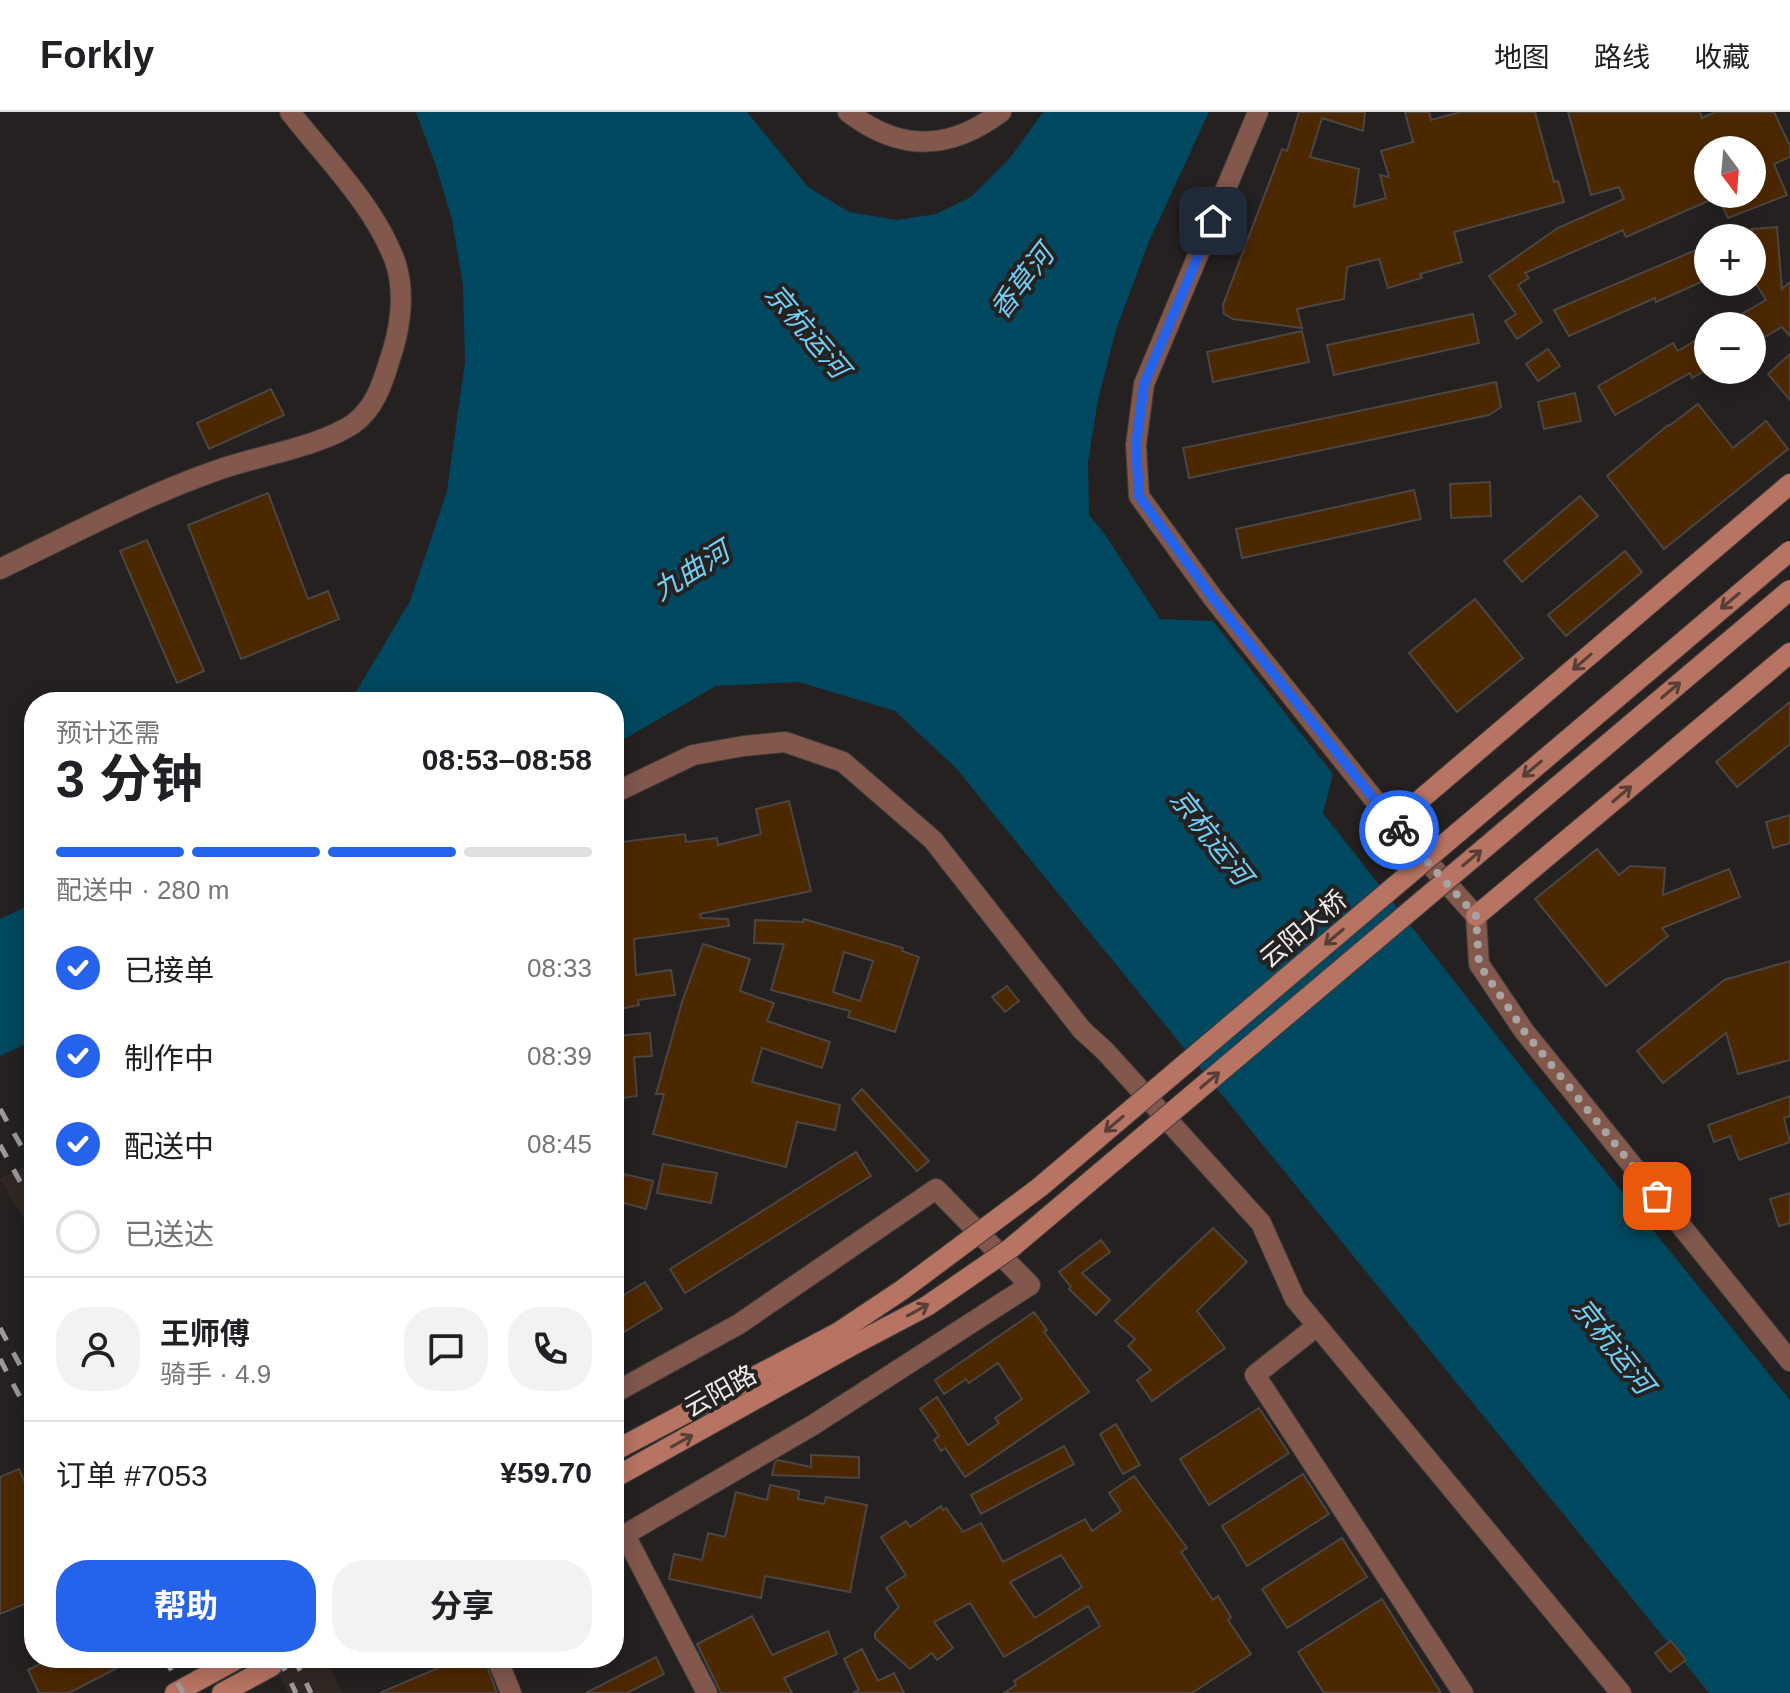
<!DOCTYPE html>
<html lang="zh">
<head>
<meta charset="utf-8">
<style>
  body { margin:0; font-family:Arial,"Noto Sans SC",sans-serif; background:#f2f2f2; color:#202124; height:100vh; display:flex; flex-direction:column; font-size:30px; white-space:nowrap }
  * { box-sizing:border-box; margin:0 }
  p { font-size:26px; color:#757577 }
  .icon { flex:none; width:44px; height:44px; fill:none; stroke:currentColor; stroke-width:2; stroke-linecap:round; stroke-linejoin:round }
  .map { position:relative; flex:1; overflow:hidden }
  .drawer { position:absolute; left:24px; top:580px; width:600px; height:976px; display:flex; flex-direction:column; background:#fff; border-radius:32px; box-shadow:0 4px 20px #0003 }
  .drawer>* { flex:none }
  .needle { width:52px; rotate:164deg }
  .tools { position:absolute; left:1694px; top:24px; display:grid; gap:16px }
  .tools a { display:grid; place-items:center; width:72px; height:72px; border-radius:50%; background:#fff; box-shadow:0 4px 20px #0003; font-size:40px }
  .pin { position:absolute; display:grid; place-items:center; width:68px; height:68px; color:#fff; margin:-34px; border-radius:16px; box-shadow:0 4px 12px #0006 }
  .courier { position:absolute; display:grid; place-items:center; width:80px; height:80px; margin:-40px; border:6px solid #2563eb; border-radius:50%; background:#fff; color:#222; box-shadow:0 2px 10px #0007 }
  .head em { font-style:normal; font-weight:700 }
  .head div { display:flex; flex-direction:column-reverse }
  .head { display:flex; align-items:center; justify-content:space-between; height:136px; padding:0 32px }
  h1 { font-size:52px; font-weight:700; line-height:60px }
  .bar { display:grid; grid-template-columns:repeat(4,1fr); gap:12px 8px; align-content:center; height:96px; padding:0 32px }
  .bar i { height:10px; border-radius:6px; background:#e0e0e0 }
  .bar .active { background:#2563eb }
  .bar p { grid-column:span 4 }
  .line { display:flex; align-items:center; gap:20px; padding:0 32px; border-top:2px solid #e0e0e0 }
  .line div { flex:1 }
  .round { display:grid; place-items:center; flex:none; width:84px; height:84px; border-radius:32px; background:#f2f2f2 }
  ol { padding:0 32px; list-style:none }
  li { display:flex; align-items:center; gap:24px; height:88px }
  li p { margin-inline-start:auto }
  li .icon { padding:8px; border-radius:50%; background:#2563eb; color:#fff; stroke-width:4 }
  li:last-child { color:#757577 }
  li i { width:44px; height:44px; border:4px solid #e0e0e0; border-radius:50% }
  .button { display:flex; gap:16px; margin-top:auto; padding:16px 32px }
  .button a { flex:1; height:92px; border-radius:32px; background:#2563eb; color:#fff; font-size:32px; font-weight:700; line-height:92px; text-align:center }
  .button a+a { background:#f2f2f2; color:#202124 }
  header { display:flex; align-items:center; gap:48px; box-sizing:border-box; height:112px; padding:0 40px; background:#fff; border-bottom:2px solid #e0e0e0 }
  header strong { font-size:38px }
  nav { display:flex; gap:44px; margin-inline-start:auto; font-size:28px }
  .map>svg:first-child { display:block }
</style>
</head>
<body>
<header>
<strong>Forkly</strong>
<nav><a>地图</a><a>路线</a><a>收藏</a></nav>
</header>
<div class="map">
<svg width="1790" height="1581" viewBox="0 0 1790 1581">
  <rect width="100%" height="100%" fill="#242120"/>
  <!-- built -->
  <g fill="#312824">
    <polygon points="34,1050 34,1123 0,1067"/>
    <polygon points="272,1546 326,1546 342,1581 288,1581"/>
  </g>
  <!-- water -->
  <g fill="#00485f">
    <polygon points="416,0 747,0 808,75 849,100 897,108 936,102 971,85 1010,46 1043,0 1209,0 1148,132 1116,218 1098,288 1088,350 1089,403 1104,421 1160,507 1213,509 1333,662 1323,701 1515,947 1790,1288 1790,1581 1709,1581 956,656 895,599 799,570 716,574 614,633 614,590 350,590 410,489 447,379 465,250 463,173 452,108 436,54"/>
    <polygon points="34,791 34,928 0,944 0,807"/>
  </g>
  <!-- building -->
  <g fill="#4c2800" stroke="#494644" stroke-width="2" fill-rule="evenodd">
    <polygon points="1299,0 1365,0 1363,19 1322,6 1310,45 1359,57 1354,95 1386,86 1380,63 1389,65 1381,39 1413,30 1405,0 1429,0 1431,8 1460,0 1535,0 1554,70 1558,69 1564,90 1454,120 1462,150 1420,162 1422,166 1388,176 1379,147 1347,155 1344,187 1297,197 1302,216 1233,207 1224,202 1223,193 1282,37 1287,39"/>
    <polygon points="1568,0 1700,0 1702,6 1715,0 1774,0 1790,34 1790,45 1774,52 1787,83 1728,106 1719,87 1731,82 1752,82 1752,38 1708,38 1708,89 1626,125 1623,118 1525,161 1529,166 1518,173 1542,210 1517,227 1505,209 1516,202 1489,164 1558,116 1624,87 1619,75 1591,83"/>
    <polygon points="1777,115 1782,177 1790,170 1790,224 1782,215 1752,232 1752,214 1721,214 1766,188 1752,165 1752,117"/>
    <polygon points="1708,133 1708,167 1656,190 1655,186 1569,224 1554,198"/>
    <polygon points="1473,202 1479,231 1334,263 1327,233"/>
    <polygon points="1302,219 1309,250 1213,270 1207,240"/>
    <polygon points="1708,221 1708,257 1692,266 1690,261 1615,303 1598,274 1673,231 1678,239"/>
    <polygon points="1548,237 1560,254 1538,269 1526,252"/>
    <polygon points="1790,242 1790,288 1768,262"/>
    <polygon points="1496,270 1501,295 1489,303 1189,366 1183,336"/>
    <polygon points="271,277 284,303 209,337 197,311"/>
    <polygon points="1575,281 1581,309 1544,317 1538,290"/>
    <polygon points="1698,292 1733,336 1766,309 1788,337 1664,437 1607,364 1668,313 1669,314"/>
    <polygon points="1490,370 1491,404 1451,406 1450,372"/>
    <polygon points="1414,378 1421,407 1242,446 1236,417"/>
    <polygon points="268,381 308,487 328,479 339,507 241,547 188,413"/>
    <polygon points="1580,384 1598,404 1522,470 1504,449"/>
    <polygon points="147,428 204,559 177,571 120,439"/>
    <polygon points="1625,439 1642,460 1566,524 1548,503"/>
    <polygon points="1475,487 1523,546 1457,600 1409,541"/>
    <polygon points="1790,590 1790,632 1737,675 1716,650"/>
    <polygon points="789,689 811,779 700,802 701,806 728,807 729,814 634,827 636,863 671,858 675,883 638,888 639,893 616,898 614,731 685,722 686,730 717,726 718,733 761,722 756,697"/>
    <polygon points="1790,703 1790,731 1773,736 1766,710"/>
    <polygon points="1597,737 1619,763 1630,754 1665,756 1663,783 1729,757 1740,785 1662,816 1668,824 1606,874 1535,787"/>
    <path d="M804,807l99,29 -1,3 17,6 -24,75 -47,-15 2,-6 -79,-21 13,-46 -30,-1 1,-23 48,2zM844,840l29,9 -13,40 -27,-9z"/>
    <polygon points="703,832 750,847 740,879 774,891 767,909 830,930 822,956 762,936 752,970 840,993 835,1018 797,1010 786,1055 653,1022 664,982 656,982 682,890"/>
    <polygon points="1790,849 1790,948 1738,962 1726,921 1663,971 1637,939 1724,868"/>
    <polygon points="1007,874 1019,889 1005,900 992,885"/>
    <polygon points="650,921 652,944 634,945 637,984 614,987 614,924"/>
    <polygon points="862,977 929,1049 917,1059 852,987"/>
    <polygon points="1790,984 1790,1004 1784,1006 1790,1030 1739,1048 1730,1024 1714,1030 1708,1013"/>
    <polygon points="856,1040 871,1064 685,1181 670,1157"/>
    <polygon points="663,1052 717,1061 711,1091 657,1081"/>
    <polygon points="624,1062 653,1069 646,1097 617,1089"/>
    <polygon points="1790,1081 1790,1111 1779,1114 1770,1087"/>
    <polygon points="1213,1116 1247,1150 1197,1199 1225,1236 1152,1289 1137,1268 1151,1258 1128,1234 1135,1227 1115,1209"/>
    <polygon points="1101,1128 1110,1140 1082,1161 1110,1188 1096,1203 1069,1177 1071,1175 1059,1160"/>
    <polygon points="645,1170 662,1197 614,1226 614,1189"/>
    <polygon points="1034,1200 1047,1218 1044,1220 1089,1280 965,1365 945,1336 941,1339 934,1328 939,1324 920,1297 937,1285 968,1333 999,1311 995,1306 1022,1287 998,1251 969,1271 966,1267 944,1282 935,1268"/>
    <polygon points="1259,1296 1289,1341 1209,1393 1180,1347"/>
    <polygon points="1116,1312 1140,1353 1123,1362 1100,1322"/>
    <polygon points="1064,1334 1074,1352 981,1402 971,1383"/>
    <polygon points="811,1343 859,1345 859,1366 772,1363 775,1350 778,1348 811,1355"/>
    <polygon points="19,1357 34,1392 34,1488 0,1502 0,1365"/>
    <polygon points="1303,1362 1329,1402 1247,1454 1222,1414"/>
    <path d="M1134,1364l53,72 -6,4 32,48 5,-4 13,21 -3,3 23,34 -59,39h-188l12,-8 -2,-4 86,-55 -12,-20 -84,51 -34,-54 -36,19 19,26 -16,12 -5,-7 -22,16 -35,-31v-5l24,-26 -13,-19 20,-13 -25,-38 25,-16 4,6 31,-21 2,4 3,-2 17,24 18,-9 22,39 82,-43 7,12 29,-20 -12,-18zM1061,1443l21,32 -47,31 -25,-36z"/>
    <polygon points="770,1373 799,1379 798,1387 824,1392 826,1385 867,1393 850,1480 765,1464 761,1486 669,1467 674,1442 702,1448 708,1421 725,1425 736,1380 767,1388"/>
    <polygon points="1342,1426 1367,1465 1287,1516 1262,1477"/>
    <polygon points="1382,1487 1407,1527 1441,1581 1324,1581 1298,1540"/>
    <polygon points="752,1504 772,1543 828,1519 837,1542 784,1566 792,1581 721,1581 697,1532"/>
    <polygon points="1671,1529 1686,1548 1670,1560 1655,1541"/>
    <polygon points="862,1537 878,1569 894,1561 904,1581 853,1581 859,1578 844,1547"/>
    <polygon points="656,1545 664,1562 627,1581 586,1581"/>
    <polygon points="52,1546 115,1546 119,1555 69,1581 39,1581 28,1558"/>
    <polygon points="461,1546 484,1546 497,1581 380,1581"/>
  </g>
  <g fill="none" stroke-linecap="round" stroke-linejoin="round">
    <!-- secondary-tunnel -->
    <polyline stroke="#423f3e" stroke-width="20" stroke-dasharray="20 10" stroke-linecap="butt" points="272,1554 287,1546"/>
    <defs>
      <g id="street">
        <path d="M848,0c52,40 101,39 153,0"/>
        <polyline points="1258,0 1144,272 1136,333 1139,384 1213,486 1393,711 1476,804 1479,852 1524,919 1790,1249"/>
        <path d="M0,457c71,-34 141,-72 215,-98 41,-15 104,-24 138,-47 21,-15 29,-39 36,-62 11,-31 17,-69 6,-101 -21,-56 -69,-103 -105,-149"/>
        <polyline points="614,681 693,643 744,634 785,630 843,650 933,728 1082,918 1105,939 1261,1111 1295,1187 1621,1581"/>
        <polyline points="1317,1214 1255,1263 1463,1581"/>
        <polyline points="614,1281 739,1212 936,1077 1030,1173 813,1313 614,1429"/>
        <polyline points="625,1423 707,1581"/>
        <polyline points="497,1546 511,1581"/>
      </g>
      <g id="secondary">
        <polyline points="1393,711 1790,372"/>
        <polyline points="1476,804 1790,541"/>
        <polyline points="614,1339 839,1220"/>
        <polyline points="614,1366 849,1235"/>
        <polyline points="175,1581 239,1546"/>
        <polyline points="222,1581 272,1554"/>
      </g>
    </defs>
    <!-- street casing -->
    <use href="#street" stroke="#403d3c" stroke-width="22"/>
    <!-- secondary casing -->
    <use href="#secondary" stroke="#403d3c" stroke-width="22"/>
    <!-- street -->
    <use href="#street" stroke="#82574c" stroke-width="20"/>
    <!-- secondary -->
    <use href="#secondary" stroke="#b87462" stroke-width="20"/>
    <!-- rail -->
    <g stroke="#9d9b9a" stroke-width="5" stroke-dasharray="14 14" stroke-linecap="butt">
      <polyline points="0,997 34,1056"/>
      <polyline points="0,1033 34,1095"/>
      <polyline points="0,1216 34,1279"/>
      <polyline points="0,1247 34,1312"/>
      <polyline points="165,1546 183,1581"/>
      <polyline points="279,1546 296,1581"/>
      <polyline points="294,1546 311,1581"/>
    </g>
    <defs>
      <g id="secondary-bridge">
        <polyline points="839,1220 902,1178 1040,1075 1790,439"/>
        <polyline points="849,1235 927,1194 1011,1136 1790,478"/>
      </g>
    </defs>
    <!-- secondary-bridge casing -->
    <use href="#secondary-bridge" stroke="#403d3c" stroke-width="22" stroke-linecap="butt"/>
    <!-- secondary-bridge -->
    <use href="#secondary-bridge" stroke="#b87462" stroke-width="20"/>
  </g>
  <!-- one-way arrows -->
  <defs><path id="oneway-shaft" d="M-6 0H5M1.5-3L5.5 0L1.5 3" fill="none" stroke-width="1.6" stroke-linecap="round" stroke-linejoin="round" transform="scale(2)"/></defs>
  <g stroke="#583e37">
    <use href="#oneway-shaft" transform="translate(1730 489) rotate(140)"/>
    <use href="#oneway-shaft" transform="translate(1582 550) rotate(139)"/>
    <use href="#oneway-shaft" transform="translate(1671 578) rotate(-40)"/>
    <use href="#oneway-shaft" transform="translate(1532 657) rotate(140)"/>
    <use href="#oneway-shaft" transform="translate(1622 682) rotate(-40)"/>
    <use href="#oneway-shaft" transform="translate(1472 746) rotate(-40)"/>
    <use href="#oneway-shaft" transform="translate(1334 825) rotate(140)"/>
    <use href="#oneway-shaft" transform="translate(1210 968) rotate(-40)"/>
    <use href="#oneway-shaft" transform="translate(1114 1012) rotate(140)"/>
    <use href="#oneway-shaft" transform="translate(918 1198) rotate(-29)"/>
    <use href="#oneway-shaft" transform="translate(682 1329) rotate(-29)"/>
  </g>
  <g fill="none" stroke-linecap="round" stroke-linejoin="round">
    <!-- done -->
    <polyline stroke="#a7a4a3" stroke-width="8" stroke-dasharray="0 14.4" points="1399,718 1476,804 1479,852 1524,919 1657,1084"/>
    <!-- route -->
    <polyline stroke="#2563eb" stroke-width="10" points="1213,109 1144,272 1136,333 1139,384 1213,486 1399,718"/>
  </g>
  <g text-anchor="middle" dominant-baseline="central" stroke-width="8" stroke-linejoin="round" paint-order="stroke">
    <!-- street labels -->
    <g font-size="26" fill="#edebea" stroke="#242120">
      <text transform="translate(1303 817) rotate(-40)">云阳大桥</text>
      <text transform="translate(720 1279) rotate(-29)">云阳路</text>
    </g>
    <!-- water labels -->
    <g font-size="28" font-style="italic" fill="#72cef4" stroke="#242120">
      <text transform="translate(1022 170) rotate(-52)">香草河</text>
      <text transform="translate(807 219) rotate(50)">京杭运河</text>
      <text transform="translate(691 459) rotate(-32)">九曲河</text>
      <text transform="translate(1211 725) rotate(52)">京杭运河</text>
      <text transform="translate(1613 1234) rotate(52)">京杭运河</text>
    </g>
  </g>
</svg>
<div class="tools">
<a><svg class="needle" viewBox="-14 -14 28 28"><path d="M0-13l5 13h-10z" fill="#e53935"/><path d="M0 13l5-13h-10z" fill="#757577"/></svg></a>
<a>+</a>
<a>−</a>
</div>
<div class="pin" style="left:1657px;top:1084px;background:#ea580c"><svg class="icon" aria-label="bag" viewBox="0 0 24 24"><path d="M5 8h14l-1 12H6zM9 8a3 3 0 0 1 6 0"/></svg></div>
<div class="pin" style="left:1213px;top:109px;background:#1f2937"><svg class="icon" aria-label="home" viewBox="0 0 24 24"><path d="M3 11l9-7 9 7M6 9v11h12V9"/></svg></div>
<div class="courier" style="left:1399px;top:718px"><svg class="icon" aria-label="bike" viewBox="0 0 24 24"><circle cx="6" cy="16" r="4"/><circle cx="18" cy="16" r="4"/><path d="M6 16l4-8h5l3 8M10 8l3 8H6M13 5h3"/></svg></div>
<section class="drawer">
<div class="head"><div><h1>3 分钟</h1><p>预计还需</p></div><em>08:53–08:58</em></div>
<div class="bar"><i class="active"></i><i class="active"></i><i class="active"></i><i></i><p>配送中 · 280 m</p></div>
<ol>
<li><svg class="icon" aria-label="check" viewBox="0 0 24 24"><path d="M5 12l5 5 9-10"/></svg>已接单<p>08:33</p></li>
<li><svg class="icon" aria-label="check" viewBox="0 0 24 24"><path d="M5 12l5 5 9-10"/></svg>制作中<p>08:39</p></li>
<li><svg class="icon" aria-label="check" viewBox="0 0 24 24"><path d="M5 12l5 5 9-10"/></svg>配送中<p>08:45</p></li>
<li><i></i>已送达</li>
</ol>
<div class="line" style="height:144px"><a class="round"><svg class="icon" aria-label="person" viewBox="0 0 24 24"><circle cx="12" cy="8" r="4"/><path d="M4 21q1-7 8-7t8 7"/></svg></a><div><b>王师傅</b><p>骑手 · 4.9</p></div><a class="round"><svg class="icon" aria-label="chat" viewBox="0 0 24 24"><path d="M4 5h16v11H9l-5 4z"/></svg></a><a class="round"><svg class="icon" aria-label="phone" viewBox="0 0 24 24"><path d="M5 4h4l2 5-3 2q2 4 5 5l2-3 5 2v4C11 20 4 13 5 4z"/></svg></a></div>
<div class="line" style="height:104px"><div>订单 #7053</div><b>¥59.70</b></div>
<div class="button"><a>帮助</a><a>分享</a></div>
</section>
</div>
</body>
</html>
